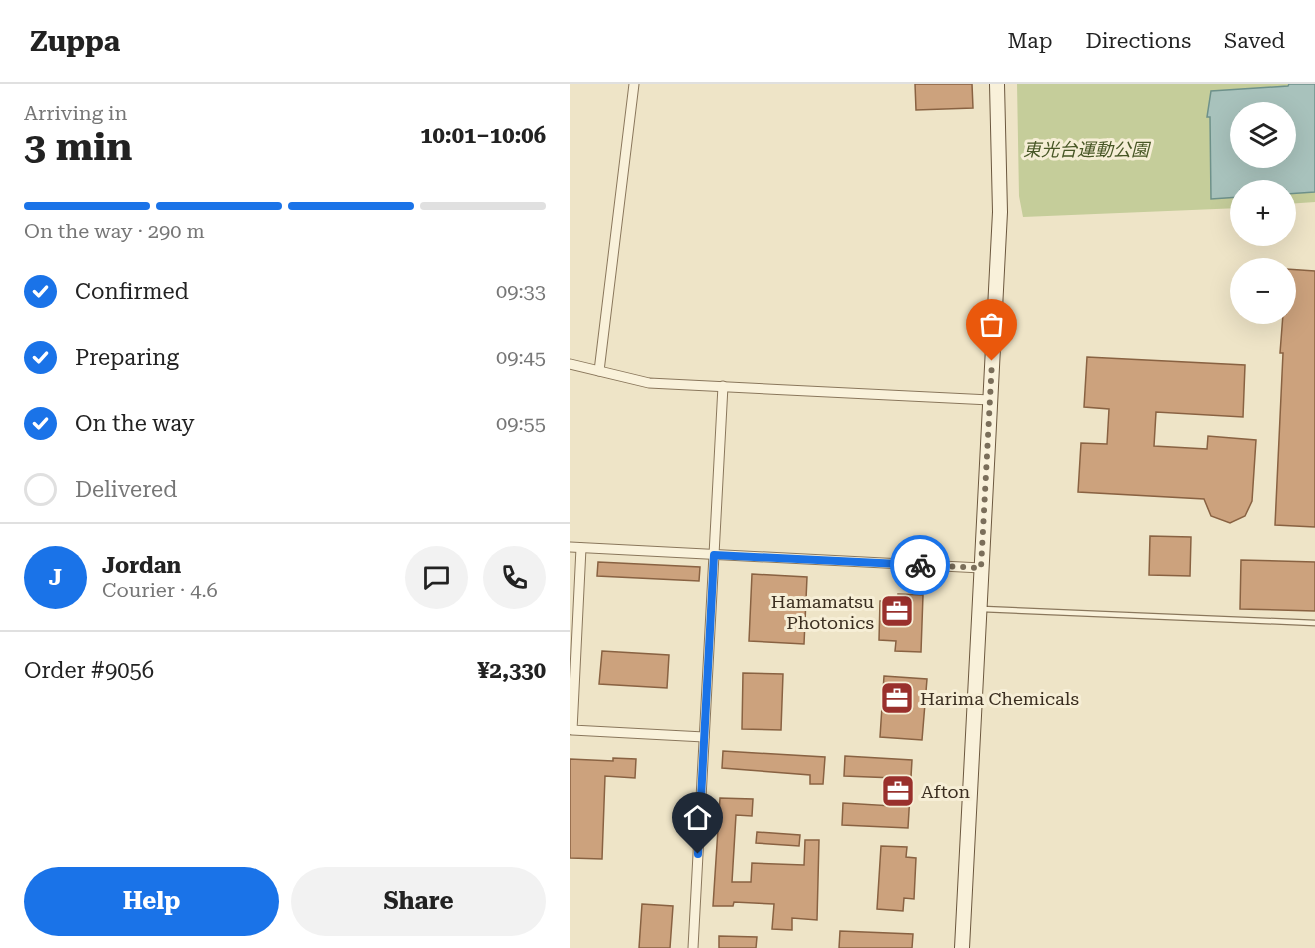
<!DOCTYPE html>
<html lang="en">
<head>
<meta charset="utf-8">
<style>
  body { margin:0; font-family:"Roboto Serif","Noto Sans JP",serif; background:#f2f2f2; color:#222; height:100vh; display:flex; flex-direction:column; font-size:22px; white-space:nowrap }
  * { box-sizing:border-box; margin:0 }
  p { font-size:20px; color:#767676 }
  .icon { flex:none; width:33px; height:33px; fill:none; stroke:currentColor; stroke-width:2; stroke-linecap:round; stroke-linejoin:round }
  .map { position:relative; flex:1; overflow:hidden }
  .side { display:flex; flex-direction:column; background:#fff; width:570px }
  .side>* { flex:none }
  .fabs { position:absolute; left:660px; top:18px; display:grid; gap:12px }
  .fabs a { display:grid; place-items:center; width:66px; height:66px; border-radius:50%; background:#fff; box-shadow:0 6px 24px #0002; font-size:30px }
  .pin { position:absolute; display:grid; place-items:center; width:51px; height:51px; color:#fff; margin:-62px -26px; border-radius:50% 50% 50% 0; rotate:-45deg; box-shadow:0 0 6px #0007 }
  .pin .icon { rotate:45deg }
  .courier { position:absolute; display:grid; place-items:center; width:60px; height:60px; margin:-30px; border:4px solid #1a73e8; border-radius:50%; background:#fff; color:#222; box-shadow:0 2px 8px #0007 }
  .overview em { font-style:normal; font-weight:700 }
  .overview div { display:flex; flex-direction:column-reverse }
  .overview { display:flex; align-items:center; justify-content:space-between; height:102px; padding:0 24px }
  h1 { font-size:39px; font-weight:700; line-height:45px }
  .bar { display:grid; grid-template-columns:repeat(4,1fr); gap:9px 6px; align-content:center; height:72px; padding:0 24px }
  .bar i { height:8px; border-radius:4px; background:#e0e0e0 }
  .bar .active { background:#1a73e8 }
  .bar p { grid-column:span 4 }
  .line { display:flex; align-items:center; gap:15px; padding:0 24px; border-top:2px solid #e0e0e0 }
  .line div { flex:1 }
  .round { display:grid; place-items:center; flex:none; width:63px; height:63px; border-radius:32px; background:#f2f2f2 }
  ol { padding:0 24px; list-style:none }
  li { display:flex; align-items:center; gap:18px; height:66px }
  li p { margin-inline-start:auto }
  li .icon { padding:6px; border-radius:50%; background:#1a73e8; color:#fff; stroke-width:4 }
  li:last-child { color:#767676 }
  li i { width:33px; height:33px; border:3px solid #e0e0e0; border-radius:50% }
  .action { display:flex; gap:12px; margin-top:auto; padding:12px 24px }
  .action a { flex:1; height:69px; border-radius:36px; background:#1a73e8; color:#fff; font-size:24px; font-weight:700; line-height:69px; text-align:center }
  .action a+a { background:#f2f2f2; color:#222 }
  header { display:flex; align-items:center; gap:36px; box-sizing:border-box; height:84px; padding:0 30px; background:#fff; border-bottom:2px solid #e0e0e0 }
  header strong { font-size:28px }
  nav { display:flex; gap:33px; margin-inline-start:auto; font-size:21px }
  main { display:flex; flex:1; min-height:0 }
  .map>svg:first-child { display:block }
</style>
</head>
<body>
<header>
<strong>Zuppa</strong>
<nav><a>Map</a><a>Directions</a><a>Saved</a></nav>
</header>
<main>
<section class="side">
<div class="overview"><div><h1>3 min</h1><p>Arriving in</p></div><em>10:01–10:06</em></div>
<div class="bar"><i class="active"></i><i class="active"></i><i class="active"></i><i></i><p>On the way · 290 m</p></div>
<ol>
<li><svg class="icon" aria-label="check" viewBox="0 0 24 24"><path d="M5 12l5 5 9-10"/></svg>Confirmed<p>09:33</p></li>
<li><svg class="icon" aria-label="check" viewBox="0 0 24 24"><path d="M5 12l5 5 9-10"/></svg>Preparing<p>09:45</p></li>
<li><svg class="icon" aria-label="check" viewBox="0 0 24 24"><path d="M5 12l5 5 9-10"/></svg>On the way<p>09:55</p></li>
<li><i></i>Delivered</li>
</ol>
<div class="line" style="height:108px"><b class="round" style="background:#1a73e8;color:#fff">J</b><div><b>Jordan</b><p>Courier · 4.6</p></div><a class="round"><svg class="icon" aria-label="chat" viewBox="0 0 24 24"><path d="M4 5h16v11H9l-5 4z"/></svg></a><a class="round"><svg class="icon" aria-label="phone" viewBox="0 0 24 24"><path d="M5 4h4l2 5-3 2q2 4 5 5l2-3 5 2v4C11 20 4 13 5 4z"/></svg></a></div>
<div class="line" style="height:78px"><div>Order #9056</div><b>¥2,330</b></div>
<div class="action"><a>Help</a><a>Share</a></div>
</section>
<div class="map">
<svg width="745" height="864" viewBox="0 0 745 864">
  <rect width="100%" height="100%" fill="#eee4c7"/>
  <!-- green -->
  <path fill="#c5cd9a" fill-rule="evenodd" d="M447,0h298v118l-29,2v-14h-46v18l-217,9 -4,-21zM670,28h46v46h-46z"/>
  <!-- water -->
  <path fill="#a8c2bc" stroke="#6e918a" stroke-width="1.5" fill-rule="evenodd" d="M719,0h26v108l-29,2v-4h-46v7l-29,2 -1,-82h-3l4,-26 77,-5zM670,28h46v46h-46z"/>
  <!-- building -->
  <g fill="#cca27d" stroke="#896242" stroke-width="1.5">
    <polygon points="345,0 402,0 403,24 346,26"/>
    <polygon points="716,185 745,187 745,443 705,441 713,269 710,269 713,230 716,230"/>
    <polygon points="517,273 675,281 673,333 586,328 584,362 637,365 638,352 686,356 682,417 675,432 660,439 641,432 634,415 508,408 511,359 537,360 539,325 514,323"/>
    <polygon points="580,452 621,453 620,492 579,491"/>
    <polygon points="671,476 745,478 745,527 670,525"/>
    <polygon points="28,478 130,483 129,497 27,492"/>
    <polygon points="182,490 237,493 234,560 179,557"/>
    <polygon points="328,510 353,511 351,568 325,567 326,557 309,556 310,517 328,518"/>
    <polygon points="32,567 99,571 97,604 29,600"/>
    <polygon points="173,589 213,590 211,646 172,645"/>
    <polygon points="314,592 357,595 352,656 310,653"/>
    <polygon points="153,667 255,673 253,700 240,700 240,691 152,684"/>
    <polygon points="275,672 342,676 338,744 272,741 273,719 323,722 325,694 274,692"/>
    <polygon points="43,674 66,675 65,694 35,692 32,775 0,774 0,675 43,677"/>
    <polygon points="150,714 183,715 182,732 166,731 162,798 181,798 182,779 234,781 235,756 249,756 247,836 222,834 222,846 202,845 204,820 164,818 163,822 143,822"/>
    <polygon points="187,748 230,751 229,762 186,759"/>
    <polygon points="311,762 337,763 336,773 346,774 344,815 334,814 333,827 307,825"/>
    <polygon points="72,820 103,822 100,864 69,864"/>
    <polygon points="270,847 343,850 342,864 269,864"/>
    <polygon points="149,852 187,853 186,864 149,864"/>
  </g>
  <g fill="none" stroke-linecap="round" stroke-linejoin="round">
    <defs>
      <polyline id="lane" points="412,525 745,539"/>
      <g id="street">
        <polyline points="0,280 79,299 420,316"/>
        <polyline points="29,287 64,0"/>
        <polyline points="0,463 411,484"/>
        <polyline points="11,464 2,646 134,653"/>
        <polyline points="123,864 153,302"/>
      </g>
      <polyline id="secondary" points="392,864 430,128 427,0"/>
    </defs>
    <!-- lane casing -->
    <use href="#lane" stroke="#8a775c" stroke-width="7"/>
    <!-- street casing -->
    <use href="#street" stroke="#8a775c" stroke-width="11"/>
    <!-- secondary casing -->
    <use href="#secondary" stroke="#6c583f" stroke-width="16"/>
    <!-- lane -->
    <use href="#lane" stroke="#f9f1da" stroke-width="4.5"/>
    <!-- street -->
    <use href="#street" stroke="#f9f1da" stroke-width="9"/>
    <!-- secondary -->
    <use href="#secondary" stroke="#f9f1da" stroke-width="14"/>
  </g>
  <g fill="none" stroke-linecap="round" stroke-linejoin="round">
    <!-- done -->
    <polyline stroke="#7a6e5a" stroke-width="6" stroke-dasharray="0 10.8" points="350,481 411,484 422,277"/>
    <!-- route -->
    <polyline stroke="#1a73e8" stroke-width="8" points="128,770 144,471 350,481"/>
  </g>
  <!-- icons -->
  <defs>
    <symbol id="office-square" viewBox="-11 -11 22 22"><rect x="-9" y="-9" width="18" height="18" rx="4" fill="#99302c" stroke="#f6eed6"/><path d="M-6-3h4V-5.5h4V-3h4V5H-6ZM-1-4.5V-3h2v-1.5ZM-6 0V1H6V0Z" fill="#fff"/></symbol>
  </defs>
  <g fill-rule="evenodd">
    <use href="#office-square" x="308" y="508" width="38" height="38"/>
    <use href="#office-square" x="308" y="595" width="38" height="38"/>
    <use href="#office-square" x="309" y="688" width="38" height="38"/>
  </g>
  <g text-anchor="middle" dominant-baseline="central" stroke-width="6" stroke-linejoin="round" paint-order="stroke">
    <!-- park labels -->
    <g font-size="18" font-style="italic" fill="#485726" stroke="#f6eed6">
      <text x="516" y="65">東光台運動公園</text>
    </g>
    <!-- poi labels -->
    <g font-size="18" fill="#3b2e20" stroke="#f6eed6" text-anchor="start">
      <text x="304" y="517" text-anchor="end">Hamamatsu<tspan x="304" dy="21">Photonics</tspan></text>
      <text x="350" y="614">Harima Chemicals</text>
      <text x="351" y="707">Afton</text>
    </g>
  </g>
</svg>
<div class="fabs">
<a><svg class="icon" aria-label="layers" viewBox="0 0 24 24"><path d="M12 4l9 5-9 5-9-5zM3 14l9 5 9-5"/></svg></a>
<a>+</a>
<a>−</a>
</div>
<div class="pin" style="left:422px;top:277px;background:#ea580c"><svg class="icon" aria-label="bag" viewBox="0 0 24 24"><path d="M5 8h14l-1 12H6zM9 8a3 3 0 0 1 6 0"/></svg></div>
<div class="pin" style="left:128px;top:770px;background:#1f2937"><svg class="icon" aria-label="home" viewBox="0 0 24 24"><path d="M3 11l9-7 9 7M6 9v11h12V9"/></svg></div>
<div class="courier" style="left:350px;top:481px"><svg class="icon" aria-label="bike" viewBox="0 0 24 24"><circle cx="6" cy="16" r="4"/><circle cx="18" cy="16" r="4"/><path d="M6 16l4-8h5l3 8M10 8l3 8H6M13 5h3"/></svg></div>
</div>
</main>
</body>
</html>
